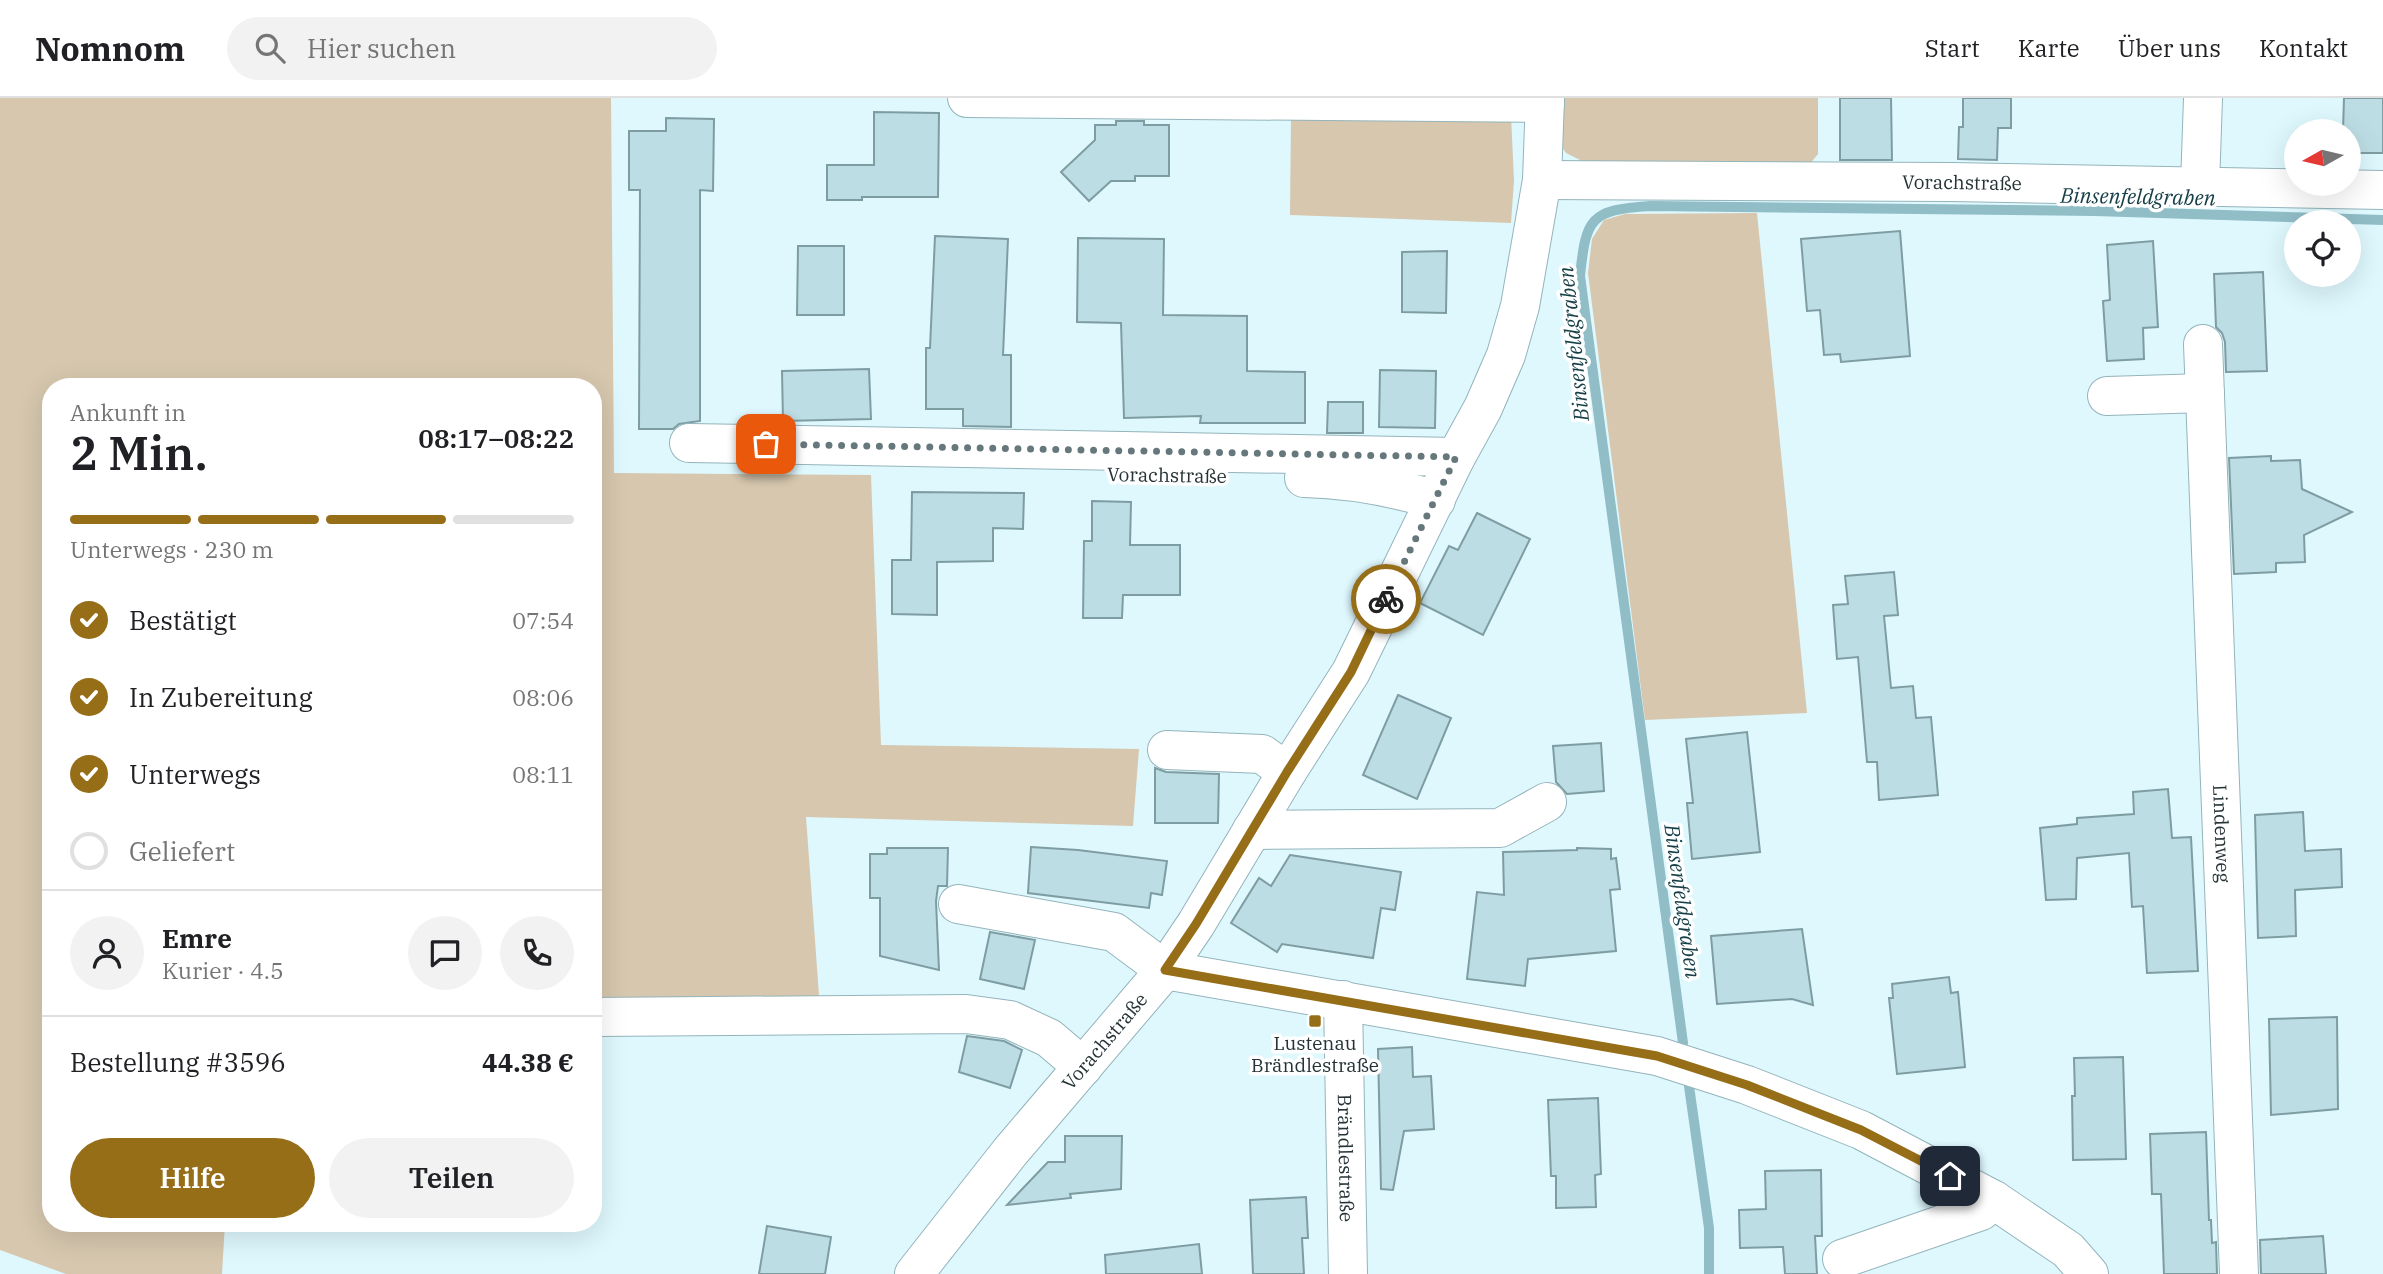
<!DOCTYPE html>
<html lang="de">
<head>
<meta charset="utf-8">
<style>
  body { margin:0; font-family:"IBM Plex Serif",serif; background:#f2f2f2; color:#202124; height:100vh; display:flex; flex-direction:column; font-size:26px; white-space:nowrap }
  * { box-sizing:border-box; margin:0 }
  p { font-size:23px; color:#757577 }
  .icon { flex:none; width:38px; height:38px; fill:none; stroke:currentColor; stroke-width:2; stroke-linecap:round; stroke-linejoin:round }
  .map { position:relative; flex:1; overflow:hidden }
  .details { position:absolute; left:42px; top:280px; width:560px; height:854px; display:flex; flex-direction:column; background:#fff; border-radius:28px; box-shadow:0 7px 28px #0002 }
  .details>* { flex:none }
  .needle { width:46px; rotate:262deg }
  .buttons { position:absolute; left:2284px; top:21px; display:grid; gap:14px }
  .buttons a { display:grid; place-items:center; width:77px; height:77px; border-radius:50%; background:#fff; box-shadow:0 7px 28px #0002; font-size:35px }
  .pin { position:absolute; display:grid; place-items:center; width:60px; height:60px; color:#fff; margin:-30px; border-radius:14px; box-shadow:0 4px 10px #0006 }
  .courier { position:absolute; display:grid; place-items:center; width:70px; height:70px; margin:-35px; border:5px solid #966e18; border-radius:50%; background:#fff; color:#222; box-shadow:0 2px 9px #0007 }
  .overview em { font-style:normal; font-weight:600 }
  .overview div { display:flex; flex-direction:column-reverse }
  .overview { display:flex; align-items:center; justify-content:space-between; height:119px; padding:0 28px }
  h1 { font-size:46px; font-weight:600; line-height:52px }
  .bar { display:grid; grid-template-columns:repeat(4,1fr); gap:10px 7px; align-content:center; height:84px; padding:0 28px }
  .bar i { height:9px; border-radius:5px; background:#e0e0e0 }
  .bar .selected { background:#966e18 }
  .bar p { grid-column:span 4 }
  .line { display:flex; align-items:center; gap:18px; padding:0 28px; border-top:2px solid #e0e0e0 }
  .line div { flex:1 }
  .round { display:grid; place-items:center; flex:none; width:74px; height:74px; border-radius:37px; background:#f2f2f2 }
  ol { padding:0 28px; list-style:none }
  li { display:flex; align-items:center; gap:21px; height:77px }
  li p { margin-inline-start:auto }
  li .icon { padding:7px; border-radius:50%; background:#966e18; color:#fff; stroke-width:4 }
  li:last-child { color:#757577 }
  li i { width:38px; height:38px; border:4px solid #e0e0e0; border-radius:50% }
  .cta { display:flex; gap:14px; margin-top:auto; padding:14px 28px }
  .cta a { flex:1; height:80px; border-radius:42px; background:#966e18; color:#fff; font-size:28px; font-weight:600; line-height:80px; text-align:center }
  .cta a+a { background:#f2f2f2; color:#202124 }
  header { display:flex; align-items:center; gap:42px; box-sizing:border-box; height:98px; padding:0 35px; background:#fff; border-bottom:2px solid #e0e0e0 }
  header strong { font-size:33px }
  nav { display:flex; gap:38px; margin-inline-start:auto; font-size:24px }
  .search { width:490px; height:63px; background:#f2f2f2; display:flex; align-items:center; gap:18px; box-sizing:border-box; padding:0 24px; border-radius:38px; color:#757577; font-size:26px }
  .map>svg:first-child { display:block }
</style>
</head>
<body>
<header>
<strong>Nomnom</strong>
<div class="search"><svg class="icon" aria-label="search" viewBox="0 0 24 24"><circle cx="10" cy="10" r="6"/><path d="M15 15l6 6"/></svg>Hier suchen</div>
<nav><a>Start</a><a>Karte</a><a>Über uns</a><a>Kontakt</a></nav>
</header>
<div class="map">
<svg width="2383" height="1176" viewBox="0 0 2383 1176">
  <rect width="100%" height="100%" fill="#def8fe"/>
  <!-- green -->
  <g fill="#d6c7ae">
    <polygon points="0,0 611,0 614,375 871,377 881,647 1139,651 1133,728 806,719 820,911 593,907 593,289 51,289 51,1125 225,1125 222,1176 66,1176 0,1152"/>
    <polygon points="1559,0 1818,0 1818,56 1808,68 1582,63 1566,55 1559,45"/>
    <polygon points="1291,16 1511,17 1514,83 1511,125 1290,117"/>
    <polygon points="1757,115 1807,615 1645,622 1588,175 1592,141 1604,122 1625,116"/>
  </g>
  <g fill="none" stroke-linecap="round" stroke-linejoin="round">
    <!-- stream -->
    <g stroke="#91bdc7" stroke-width="10">
      <path d="M1683,945l-103,-767c6,-58 10,-66 70,-70l444,5 289,9"/>
      <polyline points="1689,988 1709,1130 1709,1176"/>
    </g>
  </g>
  <!-- building -->
  <g fill="#bddde4" stroke="#7e9da3" stroke-width="2">
    <polygon points="1840,0 1891,0 1892,62 1840,62"/>
    <polygon points="1963,0 2011,0 2011,30 1998,30 1997,62 1958,61 1959,29 1963,29"/>
    <polygon points="2344,0 2383,0 2383,55 2351,55 2350,37 2348,37 2348,33 2343,33"/>
    <polygon points="874,14 939,15 938,99 862,99 862,102 827,102 827,67 874,67"/>
    <polygon points="666,20 714,21 713,93 700,92 700,323 679,326 673,331 639,331 640,92 629,92 629,33 666,33"/>
    <polygon points="1116,23 1144,23 1144,27 1169,27 1169,78 1135,78 1135,83 1111,83 1089,103 1061,74 1095,42 1095,27 1116,27"/>
    <polygon points="1900,133 1910,258 1841,264 1840,256 1824,257 1820,212 1807,213 1801,141"/>
    <polygon points="935,138 1008,141 1003,257 1011,257 1011,329 963,328 963,311 926,311 926,250 930,250"/>
    <polygon points="1078,140 1164,141 1163,217 1247,218 1247,273 1305,274 1305,325 1200,325 1201,318 1124,320 1121,225 1077,224"/>
    <polygon points="2153,143 2158,229 2143,230 2144,261 2107,263 2103,203 2110,202 2107,147"/>
    <polygon points="798,148 844,148 844,217 797,217"/>
    <polygon points="1447,153 1446,215 1402,214 1402,154"/>
    <polygon points="2263,174 2267,273 2226,274 2225,244 2222,235 2216,229 2214,176"/>
    <polygon points="869,271 871,321 783,323 782,273"/>
    <polygon points="1380,272 1436,273 1435,330 1379,329"/>
    <polygon points="1328,304 1363,304 1363,335 1327,335"/>
    <polygon points="2271,358 2271,363 2300,362 2302,391 2352,414 2304,437 2305,464 2276,465 2276,474 2234,476 2229,360"/>
    <polygon points="912,394 1024,395 1023,431 993,430 993,463 937,464 937,517 892,516 892,462 911,462"/>
    <polygon points="1092,403 1131,404 1130,447 1180,447 1180,497 1123,497 1122,520 1083,520 1084,443 1092,443"/>
    <polygon points="1477,415 1530,441 1483,537 1420,505 1449,448 1458,452"/>
    <polygon points="1894,474 1898,517 1884,518 1891,590 1913,588 1916,620 1931,619 1938,697 1879,702 1877,664 1867,664 1858,559 1837,561 1833,507 1848,506 1845,478"/>
    <polygon points="1398,597 1451,620 1417,701 1363,677"/>
    <polygon points="1747,634 1760,754 1692,761 1687,705 1693,705 1686,641"/>
    <polygon points="1601,645 1604,693 1567,696 1556,684 1553,648"/>
    <polygon points="1155,670 1166,674 1219,676 1218,725 1155,725"/>
    <polygon points="2168,691 2172,740 2191,739 2198,873 2147,875 2143,808 2132,809 2129,755 2077,760 2076,801 2046,802 2040,730 2077,726 2077,720 2134,716 2133,694"/>
    <polygon points="2303,714 2305,753 2341,751 2342,789 2295,792 2296,838 2258,840 2255,717"/>
    <polygon points="1031,749 1078,752 1167,763 1162,797 1151,795 1149,810 1028,795"/>
    <polygon points="887,750 948,750 947,788 938,788 936,803 939,872 880,858 880,800 870,800 870,756 887,756"/>
    <polygon points="1577,750 1611,751 1611,761 1616,760 1620,791 1610,792 1616,853 1528,861 1525,888 1467,881 1477,794 1504,797 1503,754 1577,752"/>
    <polygon points="1290,757 1401,774 1395,812 1381,810 1373,860 1282,846 1277,854 1231,825 1259,780 1271,788"/>
    <polygon points="1802,831 1813,907 1792,901 1717,906 1711,838"/>
    <polygon points="990,834 1035,842 1024,891 980,881"/>
    <polygon points="1949,879 1951,895 1958,894 1965,969 1897,976 1889,900 1893,900 1892,886"/>
    <polygon points="2337,919 2338,1011 2271,1017 2269,921"/>
    <polygon points="967,938 1004,943 1022,952 1010,990 959,974"/>
    <polygon points="1412,949 1413,979 1431,978 1434,1031 1404,1033 1393,1092 1381,1091 1378,951"/>
    <polygon points="2123,959 2126,1061 2073,1062 2072,998 2075,998 2074,960"/>
    <polygon points="1598,1000 1601,1076 1595,1077 1596,1109 1556,1110 1556,1078 1551,1078 1548,1002"/>
    <polygon points="2206,1034 2209,1122 2211,1122 2212,1145 2216,1144 2217,1176 2164,1176 2161,1096 2152,1096 2150,1036"/>
    <polygon points="1065,1038 1122,1038 1121,1091 1070,1096 1071,1100 1007,1107 1048,1064 1065,1064"/>
    <polygon points="1821,1072 1822,1138 1815,1138 1817,1176 1785,1176 1783,1149 1740,1150 1739,1112 1766,1111 1765,1073"/>
    <polygon points="1306,1099 1308,1140 1302,1140 1304,1176 1253,1176 1250,1102"/>
    <polygon points="767,1128 831,1139 825,1176 759,1176"/>
    <polygon points="2323,1138 2326,1176 2261,1176 2260,1142"/>
    <polygon points="1199,1146 1202,1176 1106,1176 1105,1157"/>
  </g>
  <g fill="none" stroke-linecap="round" stroke-linejoin="round">
    <defs>
      <g id="minor">
        <polyline points="967,0 1545,5"/>
        <path id="s1" d="M1542,82l409,2 432,8"/>
        <polyline points="2200,88 2203,0"/>
        <path id="s2" d="M2203,246l36,930"/>
        <polyline points="2107,298 2205,295"/>
        <polyline points="689,345 1456,359"/>
        <path d="M1304,380c45,1 89,9 132,22"/>
        <polyline points="1167,652 1262,656 1287,674"/>
        <polyline points="1252,732 1500,730 1547,704"/>
        <polyline points="958,806 1114,834 1165,872 1657,958 1747,987 1861,1032 1994,1102 2068,1152 2089,1176"/>
        <path id="s3" d="M1343,902l5,274"/>
        <polyline points="593,919 966,916 1010,922 1049,940 1083,969"/>
        <polyline points="1842,1161 1981,1113 1994,1102"/>
        <path id="s4" d="M914,1176l96,-122 155,-182 31,-46 91,-152 64,-100 105,-215 27,-49 23,-53 14,-49 22,-126 3,-82"/>
      </g>
    </defs>
    <!-- minor casing -->
    <use href="#minor" stroke="#94b4bb" stroke-width="40"/>
    <!-- minor -->
    <use href="#minor" stroke="#fff" stroke-width="38"/>
  </g>
  <g fill="none" stroke-linecap="round" stroke-linejoin="round">
    <!-- done -->
    <polyline stroke="#66787c" stroke-width="7" stroke-dasharray="0 12.6" points="766,346 1456,359 1386,501"/>
    <!-- route -->
    <polyline stroke="#966e18" stroke-width="9" points="1386,501 1351,574 1287,674 1196,826 1165,872 1657,958 1747,987 1861,1032 1950,1078"/>
  </g>
  <!-- markers -->
  <rect fill="#966e18" stroke="#fff" stroke-width="2.5" x="1308" y="916" width="14" height="14" rx="3.5"/>
  <g text-anchor="middle" dominant-baseline="central" stroke-width="7" stroke-linejoin="round" paint-order="stroke">
    <!-- street labels -->
    <g font-size="19" fill="#263336" stroke="#fff">
      <text stroke="none"><textPath href="#s1" startOffset="420">Vorachstraße</textPath></text>
      <text transform="translate(1167 377) rotate(1)">Vorachstraße</text>
      <text stroke="none"><textPath href="#s2" startOffset="490">Lindenweg</textPath></text>
      <text stroke="none"><textPath href="#s4" startOffset="301">Vorachstraße</textPath></text>
      <text stroke="none"><textPath href="#s3" startOffset="158">Brändlestraße</textPath></text>
    </g>
    <!-- poi labels -->
    <g font-size="19" fill="#263336" stroke="#fff">
      <text x="1315" y="945">Lustenau<tspan x="1315" dy="22">Brändlestraße</tspan></text>
    </g>
    <!-- water labels -->
    <g font-size="21" font-style="italic" fill="#153e46" stroke="#fff">
      <text transform="translate(2138 98) rotate(1)">Binsenfeldgraben</text>
      <text transform="translate(1573 246) rotate(-96)">Binsenfeldgraben</text>
      <text transform="translate(1683 803) rotate(82)">Binsenfeldgraben</text>
    </g>
  </g>
</svg>
<div class="buttons">
<a><svg class="needle" viewBox="-14 -14 28 28"><path d="M0-13l5 13h-10z" fill="#e53935"/><path d="M0 13l5-13h-10z" fill="#757577"/></svg></a>
<a><svg class="icon" aria-label="locate" viewBox="0 0 24 24"><circle cx="12" cy="12" r="6"/><path d="M12 2v4M12 18v4M2 12h4M18 12h4"/></svg></a>
</div>
<div class="pin" style="left:766px;top:346px;background:#ea580c"><svg class="icon" aria-label="bag" viewBox="0 0 24 24"><path d="M5 8h14l-1 12H6zM9 8a3 3 0 0 1 6 0"/></svg></div>
<div class="pin" style="left:1950px;top:1078px;background:#1f2937"><svg class="icon" aria-label="home" viewBox="0 0 24 24"><path d="M3 11l9-7 9 7M6 9v11h12V9"/></svg></div>
<div class="courier" style="left:1386px;top:501px"><svg class="icon" aria-label="bike" viewBox="0 0 24 24"><circle cx="6" cy="16" r="4"/><circle cx="18" cy="16" r="4"/><path d="M6 16l4-8h5l3 8M10 8l3 8H6M13 5h3"/></svg></div>
<section class="details">
<div class="overview"><div><h1>2 Min.</h1><p>Ankunft in</p></div><em>08:17–08:22</em></div>
<div class="bar"><i class="selected"></i><i class="selected"></i><i class="selected"></i><i></i><p>Unterwegs · 230 m</p></div>
<ol>
<li><svg class="icon" aria-label="check" viewBox="0 0 24 24"><path d="M5 12l5 5 9-10"/></svg>Bestätigt<p>07:54</p></li>
<li><svg class="icon" aria-label="check" viewBox="0 0 24 24"><path d="M5 12l5 5 9-10"/></svg>In Zubereitung<p>08:06</p></li>
<li><svg class="icon" aria-label="check" viewBox="0 0 24 24"><path d="M5 12l5 5 9-10"/></svg>Unterwegs<p>08:11</p></li>
<li><i></i>Geliefert</li>
</ol>
<div class="line" style="height:126px"><a class="round"><svg class="icon" aria-label="person" viewBox="0 0 24 24"><circle cx="12" cy="8" r="4"/><path d="M4 21q1-7 8-7t8 7"/></svg></a><div><b>Emre</b><p>Kurier · 4.5</p></div><a class="round"><svg class="icon" aria-label="chat" viewBox="0 0 24 24"><path d="M4 5h16v11H9l-5 4z"/></svg></a><a class="round"><svg class="icon" aria-label="phone" viewBox="0 0 24 24"><path d="M5 4h4l2 5-3 2q2 4 5 5l2-3 5 2v4C11 20 4 13 5 4z"/></svg></a></div>
<div class="line" style="height:91px"><div>Bestellung #3596</div><b>44.38 €</b></div>
<div class="cta"><a>Hilfe</a><a>Teilen</a></div>
</section>
</div>
</body>
</html>
